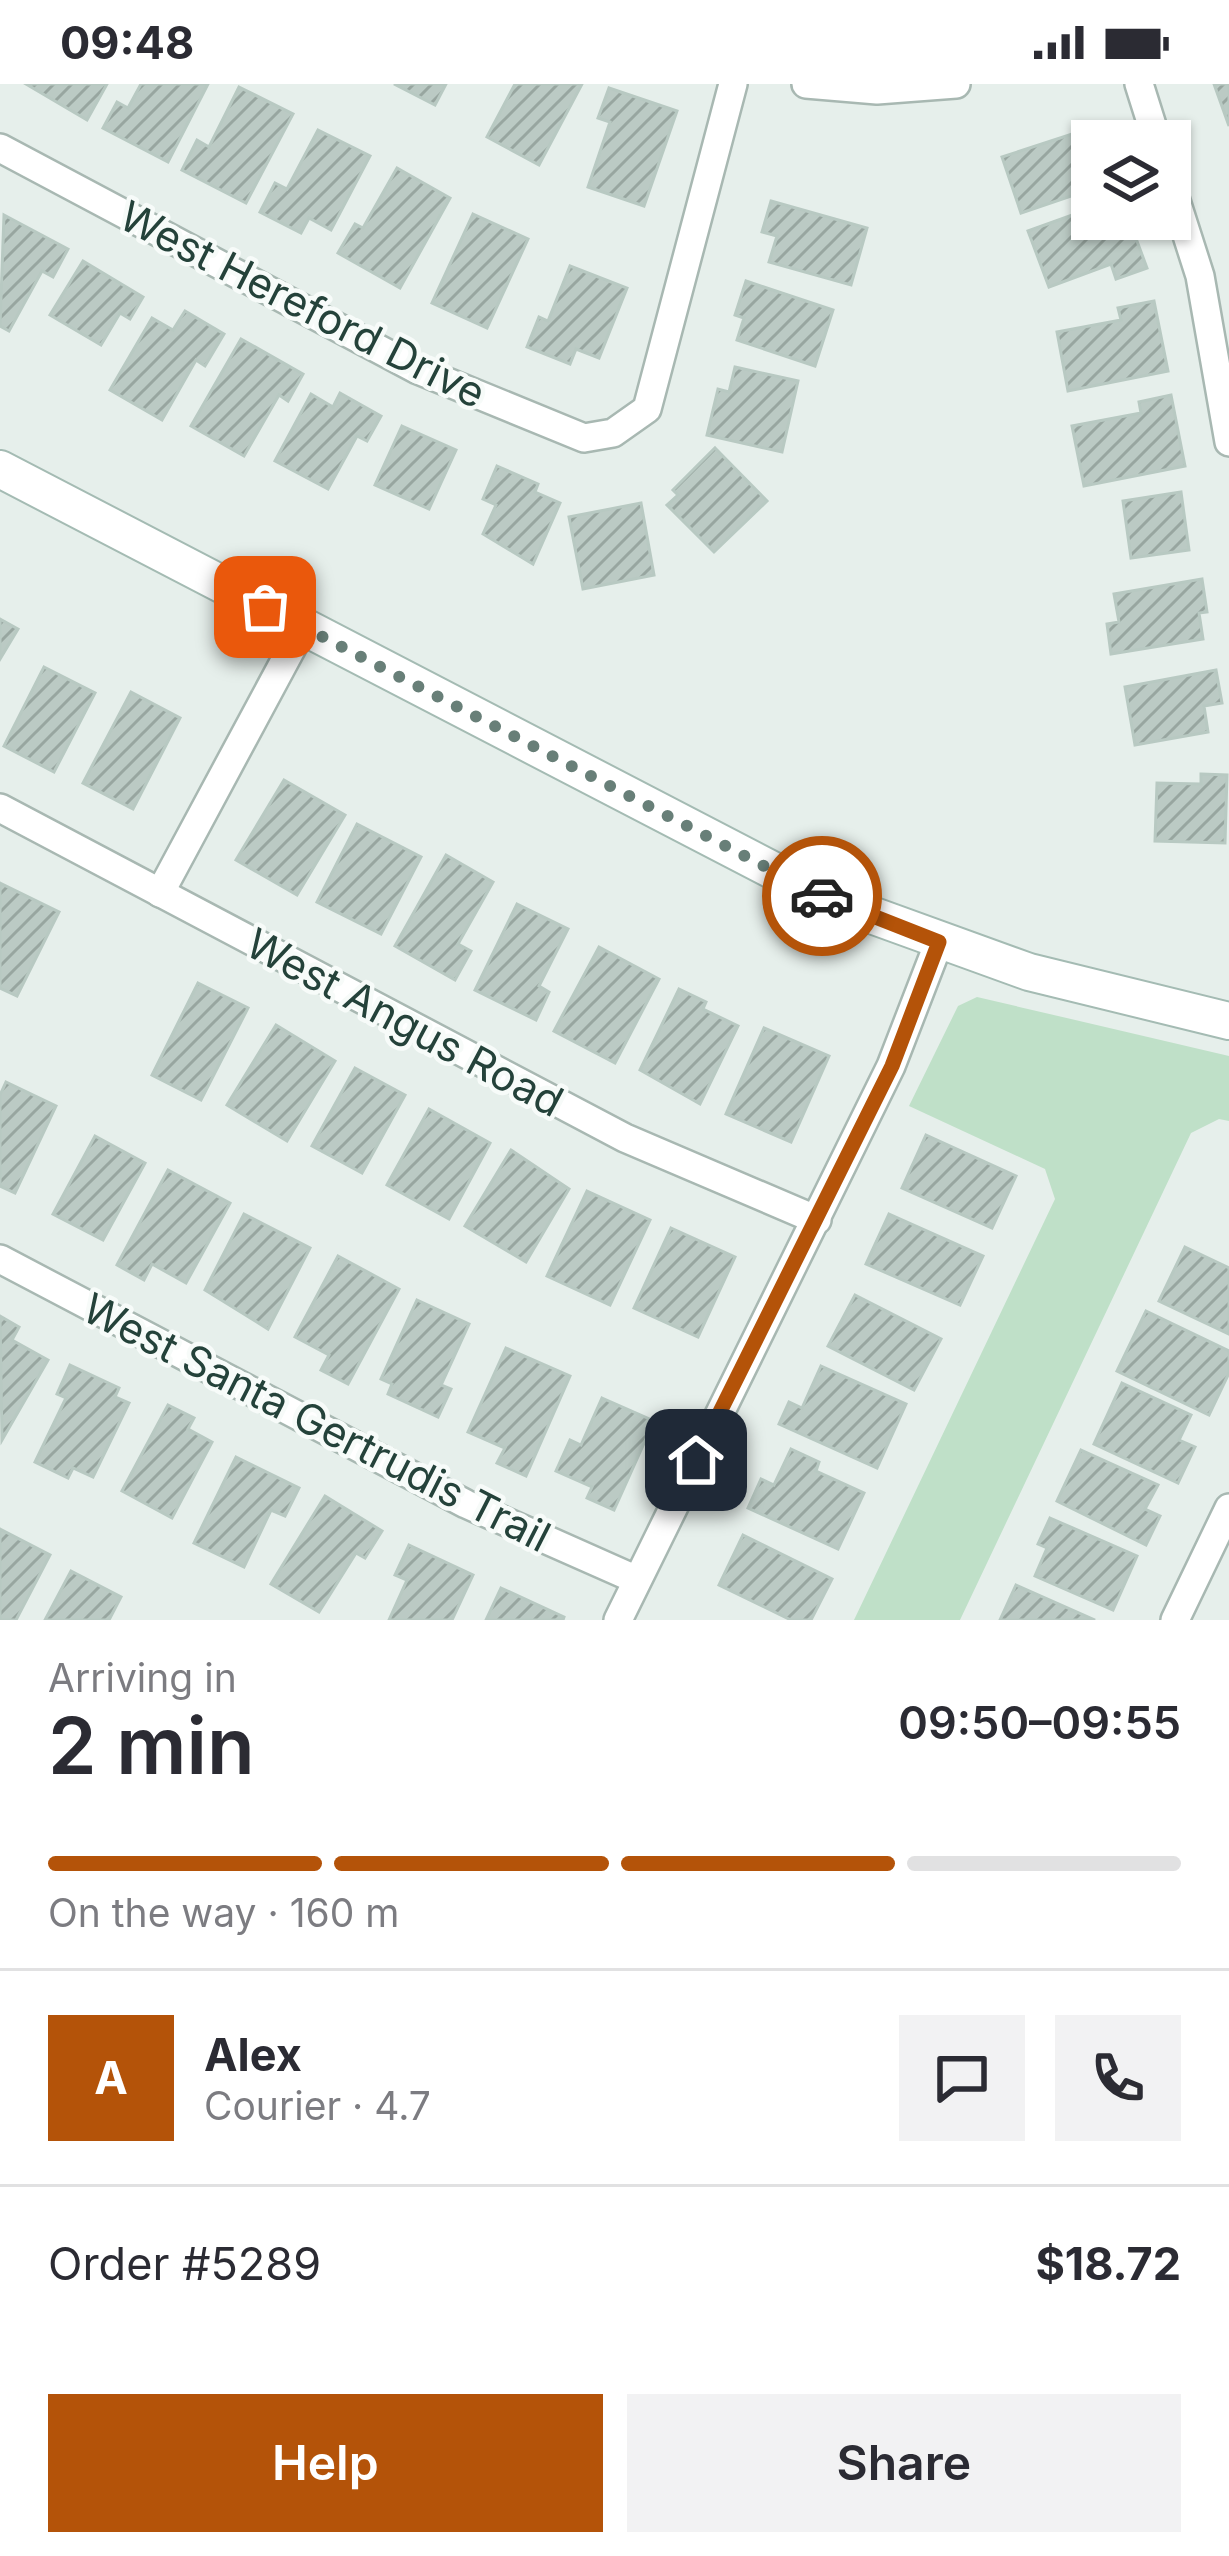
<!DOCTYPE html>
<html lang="en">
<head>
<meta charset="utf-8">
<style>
  body { margin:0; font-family:Inter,sans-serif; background:#f2f2f3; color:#2b2b33; height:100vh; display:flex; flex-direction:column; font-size:45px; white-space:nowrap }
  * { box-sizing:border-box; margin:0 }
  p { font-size:39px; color:#7c7c81 }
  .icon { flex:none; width:66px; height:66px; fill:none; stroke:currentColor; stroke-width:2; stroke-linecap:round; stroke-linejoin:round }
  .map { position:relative; height:1536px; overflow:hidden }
  .sheet { display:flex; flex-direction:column; background:#fff; flex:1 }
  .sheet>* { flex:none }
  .controls { position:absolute; left:1071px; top:36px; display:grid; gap:24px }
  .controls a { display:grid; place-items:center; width:120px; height:120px; border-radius:0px; background:#fff; box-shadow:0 3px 9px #0004; font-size:60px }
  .pin { position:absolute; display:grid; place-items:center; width:102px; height:102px; color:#fff; margin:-51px; border-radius:24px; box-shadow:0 6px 18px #0006 }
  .courier { position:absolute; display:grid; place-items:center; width:120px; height:120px; margin:-60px; border:9px solid #b45309; border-radius:50%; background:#fff; color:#222; box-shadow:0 3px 15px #0007 }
  .head em { font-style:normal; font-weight:600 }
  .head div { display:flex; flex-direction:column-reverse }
  .head { display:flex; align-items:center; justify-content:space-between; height:204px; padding:0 48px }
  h1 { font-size:78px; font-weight:600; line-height:90px }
  .bar { display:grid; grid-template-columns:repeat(4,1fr); gap:18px 12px; align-content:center; height:144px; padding:0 48px }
  .bar i { height:15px; border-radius:9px; background:#e1e1e2 }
  .bar .current { background:#b45309 }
  .bar p { grid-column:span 4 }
  .line { display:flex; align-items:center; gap:30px; padding:0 48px; border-top:3px solid #e1e1e2 }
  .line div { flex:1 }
  .round { display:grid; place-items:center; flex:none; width:126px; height:126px; border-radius:0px; background:#f2f2f3 }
  .cta { display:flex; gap:24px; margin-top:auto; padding:24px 48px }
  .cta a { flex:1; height:138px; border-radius:0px; background:#b45309; color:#fff; font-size:48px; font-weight:600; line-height:138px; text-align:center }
  .cta a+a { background:#f2f2f3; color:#2b2b33 }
  .status { display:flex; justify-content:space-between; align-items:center; height:84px; padding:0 60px; background:#fff; direction:ltr }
  .status svg { height:33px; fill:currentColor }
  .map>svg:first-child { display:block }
</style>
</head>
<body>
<div class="status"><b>09:48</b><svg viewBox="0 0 49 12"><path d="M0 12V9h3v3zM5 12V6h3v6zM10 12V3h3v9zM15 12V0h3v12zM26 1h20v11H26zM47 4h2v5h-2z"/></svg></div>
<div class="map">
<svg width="1229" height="1536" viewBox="0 0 1229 1536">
  <defs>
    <pattern id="building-hatch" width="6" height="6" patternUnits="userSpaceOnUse" patternTransform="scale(3)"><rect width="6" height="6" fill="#bbcac4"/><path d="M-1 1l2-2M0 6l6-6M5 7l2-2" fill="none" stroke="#98a6a0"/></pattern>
  </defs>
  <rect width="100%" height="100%" fill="#e6efeb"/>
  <!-- green -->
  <polygon fill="#bfe0c8" points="977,913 1229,972 1229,1037 1219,1035 1191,1049 960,1536 854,1536 1055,1115 1045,1085 909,1022 958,922"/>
  <!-- building -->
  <g fill="url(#building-hatch)" stroke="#b8c9c2" stroke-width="3">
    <polygon points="26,0 107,0 87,36"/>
    <polygon points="141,0 208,0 168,78 103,44 117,18 128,24"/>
    <polygon points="394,0 446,0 435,21"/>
    <polygon points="515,0 582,0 539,81 487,53"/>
    <polygon points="1214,0 1229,0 1229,42"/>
    <polygon points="239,3 293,30 246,119 182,86 197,56 209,63"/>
    <polygon points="609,4 677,27 644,122 588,103 610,38 598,34"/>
    <polygon points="1097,42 1102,57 1092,57 1092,105 1021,129 1002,73"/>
    <polygon points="318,46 370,72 331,146 309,134 301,149 260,128 275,99 287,105"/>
    <polygon points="397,84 450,114 400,204 338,169 355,140 363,144"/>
    <polygon points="771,117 867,144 851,201 769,178 777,152 762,148"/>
    <polygon points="1092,124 1092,135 1115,135 1119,146 1131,141 1147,184 1116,195 1111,180 1049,203 1028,147"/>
    <polygon points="473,130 528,155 487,244 432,219"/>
    <polygon points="4,131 68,165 53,193 42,187 9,247 0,242"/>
    <polygon points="83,177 143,213 130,235 120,229 101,261 50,231"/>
    <polygon points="570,182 627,204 599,274 576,265 570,280 527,263 539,233 548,237"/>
    <polygon points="746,197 833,226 815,282 737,256 744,234 735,231"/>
    <polygon points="1154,217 1168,287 1068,307 1057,248 1121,236 1118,224"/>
    <polygon points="185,227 224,250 205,282 196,276 162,336 110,306 152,234 173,246"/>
    <polygon points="241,255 303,290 288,317 279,311 244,372 191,342"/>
    <polygon points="735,283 798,297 782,368 707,351 718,305 729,308"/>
    <polygon points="340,309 381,332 367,357 357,352 328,405 275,377 311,310 333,323"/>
    <polygon points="1171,311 1185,382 1084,402 1072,342 1141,329 1139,318"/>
    <polygon points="402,342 456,366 429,425 375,401"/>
    <polygon points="715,364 767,417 714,468 667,421 678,411 673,406"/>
    <polygon points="497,382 538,400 535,408 560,419 533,480 483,450 496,421 483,415"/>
    <polygon points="1181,408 1189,466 1131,474 1123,417"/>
    <polygon points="641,419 654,491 583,505 569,433"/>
    <polygon points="1202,495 1207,528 1199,529 1203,555 1111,570 1107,540 1119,538 1114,510"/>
    <polygon points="0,535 18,545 0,575"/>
    <polygon points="44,583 95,609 54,688 4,662"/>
    <polygon points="1216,586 1222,619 1204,622 1208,648 1135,661 1125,603"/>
    <polygon points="131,608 180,634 133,725 83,699"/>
    <polygon points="1201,690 1227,691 1225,759 1155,757 1157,699 1201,700"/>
    <polygon points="284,696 345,731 297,811 236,776"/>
    <polygon points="357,740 421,773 381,850 317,818"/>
    <polygon points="446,771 493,798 458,860 471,867 455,896 395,862"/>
    <polygon points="0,799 59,828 17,912 0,904"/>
    <polygon points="517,820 568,845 539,902 549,908 536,936 475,906"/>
    <polygon points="599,863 659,895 615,979 554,947"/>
    <polygon points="198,899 248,924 201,1016 152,991"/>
    <polygon points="679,905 706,918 703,925 738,942 700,1020 640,986"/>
    <polygon points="276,941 335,977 287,1057 227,1021"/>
    <polygon points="764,944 829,972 791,1058 726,1030"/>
    <polygon points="355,984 405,1011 362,1089 312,1062"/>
    <polygon points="6,998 56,1022 15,1109 0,1102 0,1011"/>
    <polygon points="429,1025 490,1059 449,1135 387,1101"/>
    <polygon points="926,1051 1016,1092 992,1144 902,1104"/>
    <polygon points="95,1052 145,1079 103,1156 53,1130"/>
    <polygon points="511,1066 569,1105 526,1178 465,1142"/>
    <polygon points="168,1086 230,1119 186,1199 152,1180 144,1196 117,1181"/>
    <polygon points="587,1107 650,1136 610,1221 547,1192"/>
    <polygon points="244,1130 310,1164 268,1245 205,1206"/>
    <polygon points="889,1130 983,1172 960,1221 866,1180"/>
    <polygon points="671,1144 735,1173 698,1253 634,1224"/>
    <polygon points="1185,1163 1229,1184 1229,1250 1159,1217"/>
    <polygon points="338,1172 399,1205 348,1300 321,1286 329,1271 295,1253"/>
    <polygon points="855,1211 941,1255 914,1306 828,1262"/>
    <polygon points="417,1216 469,1240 441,1301 451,1305 438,1333 388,1310 392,1300 381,1295"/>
    <polygon points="1146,1227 1229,1267 1229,1289 1209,1331 1117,1287"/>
    <polygon points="0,1232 19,1243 12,1256 48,1276 2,1356"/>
    <polygon points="506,1264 570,1292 526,1392 497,1379 505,1364 468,1348"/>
    <polygon points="70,1281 119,1304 115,1313 129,1319 93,1393 73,1384 68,1394 35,1378 66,1314 57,1310"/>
    <polygon points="821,1282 906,1320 877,1384 779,1340 789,1318 802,1324"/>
    <polygon points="1122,1299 1191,1331 1179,1356 1195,1363 1178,1399 1094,1360"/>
    <polygon points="602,1314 654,1337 614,1426 587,1414 592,1403 556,1387 570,1356 581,1361"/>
    <polygon points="168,1321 194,1334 188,1345 212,1358 172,1434 122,1407"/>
    <polygon points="791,1365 819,1378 816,1387 864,1409 838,1465 748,1424 761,1395 774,1401"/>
    <polygon points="1081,1366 1158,1401 1145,1425 1160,1432 1146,1461 1057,1417"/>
    <polygon points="236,1373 299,1404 285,1432 271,1426 244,1483 194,1459"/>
    <polygon points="325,1412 382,1447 365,1474 356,1469 319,1528 271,1500"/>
    <polygon points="1050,1434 1137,1472 1113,1526 1035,1492 1047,1464 1038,1460"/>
    <polygon points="0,1445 50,1471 16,1536 0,1536"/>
    <polygon points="743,1451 832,1495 811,1536 791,1536 719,1501"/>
    <polygon points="409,1461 473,1491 452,1536 389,1536 407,1496 395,1491"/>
    <polygon points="71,1487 121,1513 109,1536 45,1536"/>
    <polygon points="1016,1501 1095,1536 1000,1536"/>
    <polygon points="501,1504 564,1533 563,1536 486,1536"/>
  </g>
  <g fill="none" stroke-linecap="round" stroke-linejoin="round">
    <defs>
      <g id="street">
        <polyline points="806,0 877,6 956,0"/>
        <polyline points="1139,0 1157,57"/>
        <polyline points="0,64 418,286 584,354 613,349 647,325 733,0"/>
        <polyline points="1170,98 1200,192 1229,358"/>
        <polyline points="0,724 625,1054 817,1136"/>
        <polyline points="160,809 303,543"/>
        <polyline points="0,1175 466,1420 635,1495"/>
        <polyline points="618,1536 891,982 939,858"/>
        <polyline points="1175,1536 1229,1424"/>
      </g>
      <polyline id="secondary" points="0,385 830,816 1029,888 1229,937"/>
    </defs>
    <!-- street casing -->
    <use href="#street" stroke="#a8b8b2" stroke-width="32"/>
    <!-- secondary casing -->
    <use href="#secondary" stroke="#a4bbb3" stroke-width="40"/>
    <!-- street -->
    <use href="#street" stroke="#fff" stroke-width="27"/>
    <!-- secondary -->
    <use href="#secondary" stroke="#fff" stroke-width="36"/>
  </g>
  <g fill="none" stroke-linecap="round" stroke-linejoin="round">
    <!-- done -->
    <polyline stroke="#687f78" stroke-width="12" stroke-dasharray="0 21.6" points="265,523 822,812"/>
    <!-- route -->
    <polyline stroke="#b45309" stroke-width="15" points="696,1376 892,982 939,858 822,812"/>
  </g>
  <g text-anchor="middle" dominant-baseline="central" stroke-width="9" stroke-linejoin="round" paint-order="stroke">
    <!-- street labels -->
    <g font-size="42" fill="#24423a" stroke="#f7fbf9">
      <text transform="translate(303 220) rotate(27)">West Hereford Drive</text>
      <text transform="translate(405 938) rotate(28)">West Angus Road</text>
      <text transform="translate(317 1338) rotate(27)">West Santa Gertrudis Trail</text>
    </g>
  </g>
</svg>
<div class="controls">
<a><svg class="icon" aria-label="layers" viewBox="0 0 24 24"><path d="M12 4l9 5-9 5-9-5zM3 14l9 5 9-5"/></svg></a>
</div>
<div class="pin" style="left:265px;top:523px;background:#ea580c"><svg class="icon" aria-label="bag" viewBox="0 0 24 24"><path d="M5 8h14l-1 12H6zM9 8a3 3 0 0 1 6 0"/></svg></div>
<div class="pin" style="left:696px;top:1376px;background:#1f2937"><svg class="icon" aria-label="home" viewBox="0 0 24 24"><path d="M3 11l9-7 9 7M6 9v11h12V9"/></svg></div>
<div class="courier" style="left:822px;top:812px"><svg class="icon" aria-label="car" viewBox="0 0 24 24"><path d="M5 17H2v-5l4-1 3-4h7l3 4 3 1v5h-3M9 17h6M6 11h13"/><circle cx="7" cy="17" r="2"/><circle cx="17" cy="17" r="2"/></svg></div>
</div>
<section class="sheet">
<div class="head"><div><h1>2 min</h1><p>Arriving in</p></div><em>09:50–09:55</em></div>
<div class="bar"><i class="current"></i><i class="current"></i><i class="current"></i><i></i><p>On the way · 160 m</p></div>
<div class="line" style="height:216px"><b class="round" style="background:#b45309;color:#fff">A</b><div><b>Alex</b><p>Courier · 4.7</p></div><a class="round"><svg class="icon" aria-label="chat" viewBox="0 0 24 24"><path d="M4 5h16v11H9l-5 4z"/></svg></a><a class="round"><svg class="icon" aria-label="phone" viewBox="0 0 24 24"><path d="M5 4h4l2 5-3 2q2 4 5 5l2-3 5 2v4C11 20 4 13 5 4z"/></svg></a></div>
<div class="line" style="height:156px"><div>Order #5289</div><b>$18.72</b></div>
<div class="cta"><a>Help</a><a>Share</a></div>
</section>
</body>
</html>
